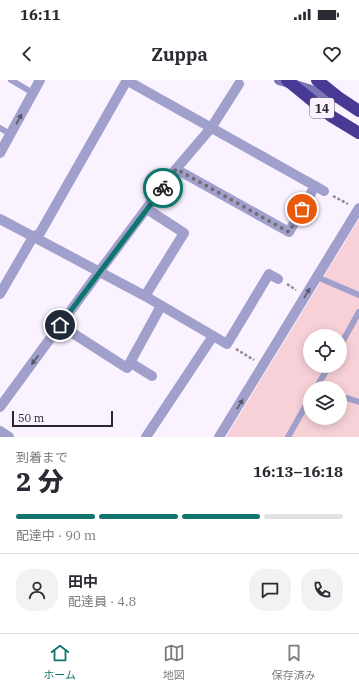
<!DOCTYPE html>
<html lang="ja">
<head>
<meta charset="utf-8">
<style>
  body { margin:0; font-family:"IBM Plex Serif","Noto Sans JP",serif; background:#f2f2f3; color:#2b2b33; height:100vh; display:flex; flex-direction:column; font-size:15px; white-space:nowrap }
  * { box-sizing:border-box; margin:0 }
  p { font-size:13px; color:#7c7c81 }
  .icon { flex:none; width:22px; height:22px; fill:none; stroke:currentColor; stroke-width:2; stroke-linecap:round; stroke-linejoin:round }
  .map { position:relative; height:357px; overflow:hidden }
  .side { display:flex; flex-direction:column; background:#fff; flex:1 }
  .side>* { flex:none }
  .tools { position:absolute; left:303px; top:249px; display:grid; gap:8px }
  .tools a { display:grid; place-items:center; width:44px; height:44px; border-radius:50%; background:#fff; box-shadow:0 2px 10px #0003; font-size:20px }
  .scale { position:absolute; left:12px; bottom:10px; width:101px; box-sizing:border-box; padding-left:4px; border:2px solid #2a272c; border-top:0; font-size:11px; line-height:14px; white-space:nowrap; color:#2a272c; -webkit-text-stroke:3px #faf3ff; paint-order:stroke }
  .pin { position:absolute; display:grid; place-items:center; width:34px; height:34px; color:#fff; margin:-17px; border:2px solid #fff; border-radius:50%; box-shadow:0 1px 4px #0007 }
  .courier { position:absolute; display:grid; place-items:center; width:40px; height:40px; margin:-20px; border:3px solid #0f766e; border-radius:50%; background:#fff; color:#222; box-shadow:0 1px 5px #0007 }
  .head em { font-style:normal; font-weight:800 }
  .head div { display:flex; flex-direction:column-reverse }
  .head { display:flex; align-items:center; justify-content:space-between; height:68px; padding:0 16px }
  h1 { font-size:26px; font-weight:800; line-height:30px }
  .bar { display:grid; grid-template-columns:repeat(4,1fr); gap:6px 4px; align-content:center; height:48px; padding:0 16px }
  .bar i { height:5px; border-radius:3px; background:#e1e1e2 }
  .bar .on { background:#0f766e }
  .bar p { grid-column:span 4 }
  .line { display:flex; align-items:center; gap:10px; padding:0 16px; border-top:1px solid #e1e1e2 }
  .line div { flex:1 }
  .round { display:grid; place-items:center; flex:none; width:42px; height:42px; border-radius:16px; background:#f2f2f3 }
  .status { display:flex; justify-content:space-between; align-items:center; height:28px; padding:0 20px; background:#fff; direction:ltr }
  .status svg { height:11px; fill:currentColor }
  header { display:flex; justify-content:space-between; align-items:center; height:52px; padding:0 16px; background:#fff; font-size:18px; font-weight:800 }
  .tab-bar { display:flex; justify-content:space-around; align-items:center; height:56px; border-top:1px solid #e1e1e2; background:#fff; font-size:11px; color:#7c7c81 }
  .tab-bar a { display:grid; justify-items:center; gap:2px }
  .tab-bar .on { color:#0f766e }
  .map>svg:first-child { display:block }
</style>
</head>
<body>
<div class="status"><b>16:11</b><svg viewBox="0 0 49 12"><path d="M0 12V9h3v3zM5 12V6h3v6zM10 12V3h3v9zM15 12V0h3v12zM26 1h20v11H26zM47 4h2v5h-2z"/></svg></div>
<header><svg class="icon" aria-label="back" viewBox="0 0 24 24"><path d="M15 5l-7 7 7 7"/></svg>Zuppa<svg class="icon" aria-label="heart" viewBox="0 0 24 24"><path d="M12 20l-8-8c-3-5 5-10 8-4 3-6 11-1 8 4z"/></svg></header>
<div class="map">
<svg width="359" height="357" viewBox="0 0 359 357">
  <rect width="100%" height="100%" fill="#faf3ff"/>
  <!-- green -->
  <path fill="#f7d1d7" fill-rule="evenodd" d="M359,139v218h-133zM310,256h30v30h-30zM310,308h30v30h-30z"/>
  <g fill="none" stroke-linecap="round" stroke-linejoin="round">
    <!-- path -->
    <g stroke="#918c95" stroke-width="2.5" stroke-dasharray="3 2" stroke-linecap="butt">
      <polyline points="333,116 348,124"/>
      <polyline points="287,204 296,210"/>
      <polyline points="236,269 254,280"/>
    </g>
    <!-- lane -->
    <g stroke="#a1a0cc" stroke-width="6">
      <polyline points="11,0 33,13"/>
      <polyline points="0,48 10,54"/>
      <polyline points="317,197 359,215"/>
      <polyline points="340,266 359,232"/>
      <polyline points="316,308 329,286"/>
      <polyline points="340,316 359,322"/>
      <polyline points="288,357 310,318"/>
    </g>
    <!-- street -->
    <g stroke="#a1a0cc" stroke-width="10">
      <polyline points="126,0 324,111"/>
      <polyline points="0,73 40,0"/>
      <polyline points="176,89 289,152 315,106"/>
      <polyline points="0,139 145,216 227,264 269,194 278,199"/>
      <polyline points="0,214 33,157 40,153 127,0"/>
      <polyline points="145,216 184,153 147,129"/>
      <polyline points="60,245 127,288 161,226"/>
      <polyline points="131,283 152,296"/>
      <polyline points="0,327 99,192 176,89 211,48 239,4"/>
      <polyline points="0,351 9,357"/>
      <polyline points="146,357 213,256"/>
      <polyline points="219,357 359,128"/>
    </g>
    <!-- secondary -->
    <polyline stroke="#7975b6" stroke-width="10" points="279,0 337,18"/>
    <!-- highway-bridge -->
    <g stroke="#483994" stroke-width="12">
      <polyline points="287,0 331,36 359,53"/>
      <polyline points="317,0 338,17 359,31"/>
    </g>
  </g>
  <!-- one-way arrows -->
  <defs><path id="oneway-solid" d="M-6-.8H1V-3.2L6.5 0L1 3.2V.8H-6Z"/></defs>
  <g fill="#5a576c">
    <use href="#oneway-solid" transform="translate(19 39) rotate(-61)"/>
    <use href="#oneway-solid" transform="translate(307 213) rotate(-59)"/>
    <use href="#oneway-solid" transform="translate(35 280) rotate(127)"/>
    <use href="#oneway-solid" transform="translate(240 324) rotate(-58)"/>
  </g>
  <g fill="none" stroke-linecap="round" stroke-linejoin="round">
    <!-- done -->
    <polyline stroke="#736e76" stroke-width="4" stroke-dasharray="0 7.2" points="163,108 176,89 289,152 302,129"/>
    <!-- route -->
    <polyline stroke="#0f766e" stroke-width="5" points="60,245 163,108"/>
  </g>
  <g text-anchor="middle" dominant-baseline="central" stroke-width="4" stroke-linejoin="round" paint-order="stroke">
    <!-- shield labels -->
    <rect fill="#faf3ff" stroke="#68646b" stroke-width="1" x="310" y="18" width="24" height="20" rx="3"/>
    <g font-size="12" font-weight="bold" fill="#2a272c">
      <text x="322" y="28">14</text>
    </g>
  </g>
</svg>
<div class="tools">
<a><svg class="icon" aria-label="locate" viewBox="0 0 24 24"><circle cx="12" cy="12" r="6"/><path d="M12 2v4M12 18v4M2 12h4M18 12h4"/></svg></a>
<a><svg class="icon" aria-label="layers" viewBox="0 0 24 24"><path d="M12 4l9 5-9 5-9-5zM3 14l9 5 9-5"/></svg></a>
</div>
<div class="scale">50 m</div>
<div class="pin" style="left:302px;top:129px;background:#ea580c"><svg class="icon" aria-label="bag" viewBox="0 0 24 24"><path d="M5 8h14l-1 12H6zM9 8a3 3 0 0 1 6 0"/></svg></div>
<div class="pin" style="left:60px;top:245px;background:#1f2937"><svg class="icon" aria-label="home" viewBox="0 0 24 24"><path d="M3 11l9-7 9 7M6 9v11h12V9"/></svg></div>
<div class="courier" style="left:163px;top:108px"><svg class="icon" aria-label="bike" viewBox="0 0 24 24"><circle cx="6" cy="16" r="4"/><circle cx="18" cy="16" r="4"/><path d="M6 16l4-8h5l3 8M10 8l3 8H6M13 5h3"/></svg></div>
</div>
<section class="side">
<div class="head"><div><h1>2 分</h1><p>到着まで</p></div><em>16:13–16:18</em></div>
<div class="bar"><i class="on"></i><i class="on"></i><i class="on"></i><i></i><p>配達中 · 90 m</p></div>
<div class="line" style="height:72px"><a class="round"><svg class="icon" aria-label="person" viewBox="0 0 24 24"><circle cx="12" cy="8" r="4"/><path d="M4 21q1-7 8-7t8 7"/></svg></a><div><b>田中</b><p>配達員 · 4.8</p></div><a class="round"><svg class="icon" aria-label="chat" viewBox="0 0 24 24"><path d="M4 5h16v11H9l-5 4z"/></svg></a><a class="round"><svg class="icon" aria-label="phone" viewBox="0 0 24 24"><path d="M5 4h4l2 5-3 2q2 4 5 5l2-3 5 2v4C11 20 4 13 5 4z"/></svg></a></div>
</section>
<nav class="tab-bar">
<a class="on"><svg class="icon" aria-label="home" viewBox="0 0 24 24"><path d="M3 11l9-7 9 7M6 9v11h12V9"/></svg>ホーム</a>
<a><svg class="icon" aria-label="map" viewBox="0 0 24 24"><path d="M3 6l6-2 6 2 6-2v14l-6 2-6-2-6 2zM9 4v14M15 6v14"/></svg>地図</a>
<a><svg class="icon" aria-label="saved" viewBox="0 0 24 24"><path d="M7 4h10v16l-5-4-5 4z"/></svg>保存済み</a>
</nav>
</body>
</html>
